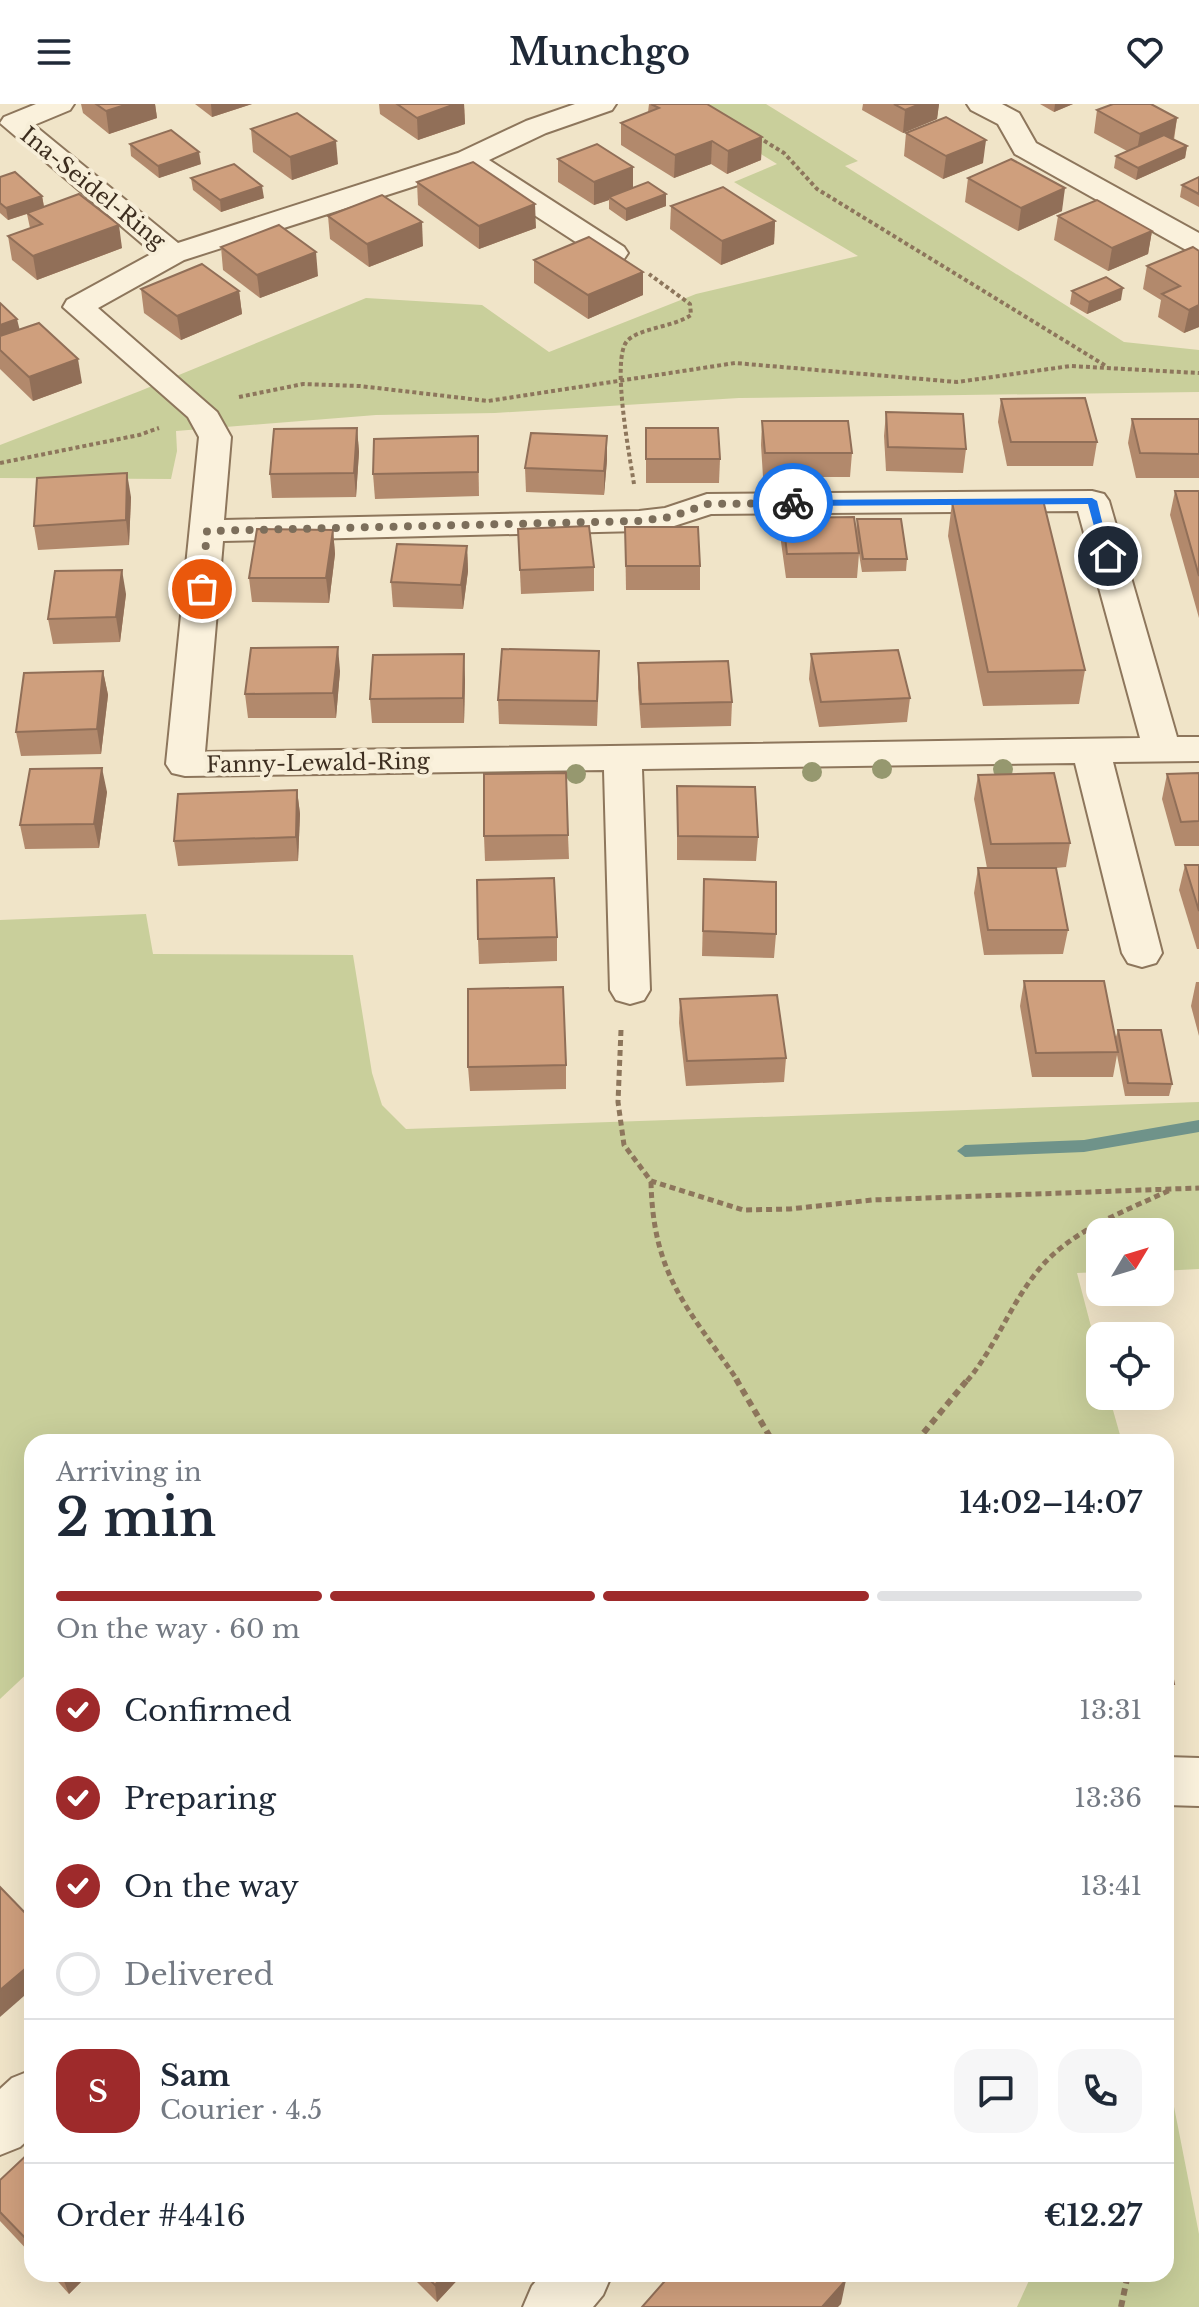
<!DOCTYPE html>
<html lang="en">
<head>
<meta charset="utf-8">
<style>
  body { margin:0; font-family:"Libre Baskerville",serif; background:#f6f6f7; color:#1f2937; height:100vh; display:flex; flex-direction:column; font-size:30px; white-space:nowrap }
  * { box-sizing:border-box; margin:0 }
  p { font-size:26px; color:#747a83 }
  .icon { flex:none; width:44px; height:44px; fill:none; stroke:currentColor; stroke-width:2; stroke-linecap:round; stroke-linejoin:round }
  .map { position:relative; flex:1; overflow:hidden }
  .drawer { position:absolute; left:24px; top:1330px; width:1150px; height:848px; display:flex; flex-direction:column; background:#fff; border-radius:24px; box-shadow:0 8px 32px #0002 }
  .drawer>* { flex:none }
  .needle { width:52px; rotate:52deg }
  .tools { position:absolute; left:1086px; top:1114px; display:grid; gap:16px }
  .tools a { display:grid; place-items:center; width:88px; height:88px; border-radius:16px; background:#fff; box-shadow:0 8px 32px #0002; font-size:40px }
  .pin { position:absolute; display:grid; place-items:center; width:68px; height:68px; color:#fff; margin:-34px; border:4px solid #fff; border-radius:50%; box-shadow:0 2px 8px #0007 }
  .courier { position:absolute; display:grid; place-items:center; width:80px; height:80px; margin:-40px; border:6px solid #1a73e8; border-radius:50%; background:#fff; color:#222; box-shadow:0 2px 10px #0007 }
  .head em { font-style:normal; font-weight:600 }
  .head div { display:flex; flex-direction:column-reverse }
  .head { display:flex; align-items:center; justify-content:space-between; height:136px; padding:0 32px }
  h1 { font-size:52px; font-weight:600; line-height:60px }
  .bar { display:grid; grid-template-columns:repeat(4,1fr); gap:12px 8px; align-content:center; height:96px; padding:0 32px }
  .bar i { height:10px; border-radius:6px; background:#e0e1e3 }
  .bar .active { background:#9e2a2b }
  .bar p { grid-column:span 4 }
  .line { display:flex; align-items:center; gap:20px; padding:0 32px; border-top:2px solid #e0e1e3 }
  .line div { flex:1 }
  .round { display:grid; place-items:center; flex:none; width:84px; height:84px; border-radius:24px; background:#f6f6f7 }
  ol { padding:0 32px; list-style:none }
  li { display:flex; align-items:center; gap:24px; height:88px }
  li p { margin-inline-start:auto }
  li .icon { padding:8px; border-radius:50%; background:#9e2a2b; color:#fff; stroke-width:4 }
  li:last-child { color:#747a83 }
  li i { width:44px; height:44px; border:4px solid #e0e1e3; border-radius:50% }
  header { display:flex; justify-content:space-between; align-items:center; height:104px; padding:0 32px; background:#fff; font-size:36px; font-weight:600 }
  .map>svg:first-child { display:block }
</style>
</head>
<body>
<header><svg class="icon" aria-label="menu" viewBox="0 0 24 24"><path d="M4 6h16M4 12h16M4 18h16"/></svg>Munchgo<svg class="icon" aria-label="heart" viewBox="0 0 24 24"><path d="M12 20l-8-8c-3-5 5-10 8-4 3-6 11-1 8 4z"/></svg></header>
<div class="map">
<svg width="1199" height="2203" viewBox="0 0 1199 2203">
  <rect width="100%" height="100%" fill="#f0e4c8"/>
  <!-- green -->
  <g fill="#c9cf9b">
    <polygon points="680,0 766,0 858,57 845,62 1124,238 1199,246 1199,288 739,294 495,309 376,311 176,327 177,347 171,375 0,374 0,341 140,287 366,194 482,201 549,248 696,190 858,152 734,78 777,60"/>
    <polygon points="146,810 153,850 353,851 372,969 382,1001 406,1025 1199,998 1199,1165 1160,1167 1160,1128 1100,1128 1100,1168 1077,1169 1100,1257 1100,1292 1109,1292 1122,1338 32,1338 32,1565 0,1595 0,816"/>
    <polygon points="1166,1962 1199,2130 1199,2203 1017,2203 1032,2170 1166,2170"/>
  </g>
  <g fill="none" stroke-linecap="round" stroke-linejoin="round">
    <!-- stream -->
    <polygon fill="#6f938a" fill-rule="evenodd" points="1199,1016 1199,1028 1084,1048 965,1053 957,1047 965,1041 1084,1036"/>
    <defs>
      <g id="minor">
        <path d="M36,0h38l-4,6 -36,15 144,118 280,-90 68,-32 49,-17h41l-4,6 -66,23 -57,27 135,87 4,6 -4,6 -11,3 -11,-3 -137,-89 -281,90 -86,48 119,104 14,25 -7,83 415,-9 26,-3 42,-14 385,-3 12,3 5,7 68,236h22v24l-86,1 49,191 -6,10 -14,4 -14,-4 -6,-10 -47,-190 -433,6 8,221 -6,10 -14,4 -14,-4 -6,-10 -6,-220 -419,6 -13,-3 -6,-9 33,-327 -11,-20 -125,-110 4,-7 86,-47 -153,-130 4,-6zM1078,407l62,227 -935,14 18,-211 416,-10 32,-4 40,-13z"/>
        <polygon points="967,0 1002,0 1019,9 1036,39 1199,129 1199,150 1188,147 1015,50 998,20 971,6"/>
        <polygon points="1166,1653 1199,1654 1199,1702 1166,1701"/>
        <polygon points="32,1966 32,2032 20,2043 0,2051 0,1985 12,1974"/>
        <polygon points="542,2170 612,2170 603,2191 593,2203 523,2203 532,2182"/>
      </g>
    </defs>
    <!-- minor casing -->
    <use href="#minor" stroke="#8d765c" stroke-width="4"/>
    <!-- path-far2 -->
    <g stroke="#8d765c" stroke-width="4" stroke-dasharray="4 3" stroke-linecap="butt">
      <polyline points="758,33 784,49 817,85 1106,262"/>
      <polyline points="239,293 303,280 360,282 488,297 735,259 957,278 1070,262 1199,269"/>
      <polyline points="0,359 139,331 159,324"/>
      <path d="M634,380c-4,-26 -23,-124 -7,-143 12,-13 47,-14 64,-26l-1,-11 -41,-30"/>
    </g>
    <!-- path-far1 -->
    <g stroke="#8d765c" stroke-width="5" stroke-dasharray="6 4" stroke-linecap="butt">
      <polyline points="621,926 618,998 624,1041 651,1077 743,1106 790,1105 872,1096 1199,1084"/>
      <path d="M651,1078c2,94 37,126 87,199"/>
      <path d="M967,1277c28,-33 42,-74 69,-108 32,-42 88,-61 134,-83"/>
    </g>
    <!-- path -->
    <g stroke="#8d765c" stroke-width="6" stroke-dasharray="7 5" stroke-linecap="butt">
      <polyline points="736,1275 773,1338"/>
      <polyline points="916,1338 968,1275"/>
      <polyline points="1121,2203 1128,2170"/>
    </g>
    <!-- minor -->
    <use href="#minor" fill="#faf1dc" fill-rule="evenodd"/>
  </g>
  <!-- trees -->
  <g fill="#96986f">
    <circle cx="882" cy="665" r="10"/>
    <circle cx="1003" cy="665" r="10"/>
    <circle cx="812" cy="668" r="10"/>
    <circle cx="576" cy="670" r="10"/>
  </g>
  <!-- wall -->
  <g fill="#b2896c">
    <polygon points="81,0 155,0 157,14 109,30 83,9"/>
    <polygon points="195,0 252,0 212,13"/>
    <polygon points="379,0 464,0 465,20 418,36 380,10"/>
    <polygon points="649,0 707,0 762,33 761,56 727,70 711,60 674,74 621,41 621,19 648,8"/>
    <polygon points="863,0 939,0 937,15 903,29 862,6"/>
    <polygon points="1040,0 1073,0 1054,8"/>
    <polygon points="1097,6 1177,14 1174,36 1187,42 1185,54 1136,76 1114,64 1116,52 1127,47 1094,29"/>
    <polygon points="251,25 338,60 292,76 253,48"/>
    <polygon points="906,29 983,59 943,75 904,52"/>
    <polygon points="130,40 201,60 159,74 131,52"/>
    <polygon points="558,55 633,84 666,90 666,102 626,117 609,105 609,96 594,101 558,78"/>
    <polygon points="0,73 42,92 44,102 122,144 37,176 12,156 8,132 30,124 27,110 8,116 0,109"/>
    <polygon points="1199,73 1199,103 1180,93 1182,81"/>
    <polygon points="191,74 264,94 221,108 193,86"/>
    <polygon points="968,74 1062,107 1018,127 965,98"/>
    <polygon points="417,78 536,124 479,145 418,101"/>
    <polygon points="671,102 775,117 774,140 721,161 670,125"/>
    <polygon points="328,112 423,142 369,163 330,135"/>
    <polygon points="1058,112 1152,127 1148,150 1108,167 1054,136"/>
    <polygon points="221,143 318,172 260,194 223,166"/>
    <polygon points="1199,147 1199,223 1184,229 1158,213 1161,196 1143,185 1147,162"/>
    <polygon points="534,156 643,191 588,215 534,179"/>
    <polygon points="141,185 239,187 242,210 181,236 144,209"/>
    <polygon points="1072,187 1121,196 1087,210 1070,200"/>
    <polygon points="0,199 19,225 82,279 33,297 0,265"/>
    <polygon points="1001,295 1097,338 1093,362 1007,362 998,318"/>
    <polygon points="886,308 966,345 963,369 886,367 884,332"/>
    <polygon points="1132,315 1199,315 1199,374 1136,374 1128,339"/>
    <polygon points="762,317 852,349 850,373 763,373 761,341"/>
    <polygon points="357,324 359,348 356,393 272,394 270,370"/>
    <polygon points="646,324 720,355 719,379 646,379"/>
    <polygon points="478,332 479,392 375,395 373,370"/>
    <polygon points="607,356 604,391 526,388 525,364"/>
    <polygon points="1175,387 1199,387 1199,514 1170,411"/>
    <polygon points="131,393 129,441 38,446 34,422"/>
    <polygon points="952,398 1085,566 1079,600 983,602 948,432"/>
    <polygon points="783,414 856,427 857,415 907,455 906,467 862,468 859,450 857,474 786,474 781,438"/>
    <polygon points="625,423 700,462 700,486 626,486"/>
    <polygon points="518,425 594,463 594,487 521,490"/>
    <polygon points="333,426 335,450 329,499 252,498 249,474"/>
    <polygon points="467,442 468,467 463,505 393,503 391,478"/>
    <polygon points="126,490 120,538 53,540 48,515"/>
    <polygon points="811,550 910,594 907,618 819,623 809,575"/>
    <polygon points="638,559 732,598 731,622 641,624 638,584"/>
    <polygon points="103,567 108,591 101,650 21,652 16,628"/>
    <polygon points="340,567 336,614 248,614 245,590"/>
    <polygon points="599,572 597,622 499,620 498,596"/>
    <polygon points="465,575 464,619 372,619 370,595"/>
    <polygon points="1199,669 1199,742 1175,742 1162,695 1167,670"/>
    <polygon points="978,671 1070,739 1066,763 1056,764 1068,826 1063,850 984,851 974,789 978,764 987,764 974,695"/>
    <polygon points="677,682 758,733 756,757 677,756"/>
    <polygon points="297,686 300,710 298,757 178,762 174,737"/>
    <polygon points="107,688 99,744 25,745 20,721"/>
    <polygon points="568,731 569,755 485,757 484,732"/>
    <polygon points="1185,761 1199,761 1199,845 1197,845 1179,786"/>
    <polygon points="704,775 776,830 774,854 702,852"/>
    <polygon points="557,833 557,857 479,860 478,835"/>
    <polygon points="1024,877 1115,936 1118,926 1172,980 1169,992 1125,992 1117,951 1113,973 1032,973 1020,902"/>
    <polygon points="1196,878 1199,878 1199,932 1191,902"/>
    <polygon points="680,895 786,954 784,978 686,982 679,919"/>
    <polygon points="566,961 566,985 470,987 468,963"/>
    <polygon points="1166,1542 1174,1580 1167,1602 1166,1602"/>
    <polygon points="32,2046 32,2151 0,2117 0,2076"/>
    <polygon points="51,2170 89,2170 69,2190"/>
    <polygon points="409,2170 463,2170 437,2198"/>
  </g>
  <!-- shaded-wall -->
  <g fill="#916f58">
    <polygon points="128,0 155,0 157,14 109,30 106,7"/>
    <polygon points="211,0 252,0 212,13"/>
    <polygon points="455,0 464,0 465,20 418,36 417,14"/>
    <polygon points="920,0 939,0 937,15 903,29 905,6"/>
    <polygon points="1055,0 1073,0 1054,8"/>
    <polygon points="1177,14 1173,37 1136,52 1140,30"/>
    <polygon points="762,33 761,56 727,70 728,47"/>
    <polygon points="986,36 983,59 943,75 946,52"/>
    <polygon points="336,37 338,60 292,76 290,53"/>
    <polygon points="712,37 711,60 674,74 675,51"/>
    <polygon points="1187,42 1185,54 1136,76 1138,64"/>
    <polygon points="199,48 201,60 159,74 158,62"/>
    <polygon points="633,63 633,86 609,93 609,96 594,101 594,78"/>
    <polygon points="262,82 264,94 221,108 220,96"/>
    <polygon points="1065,84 1062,107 1018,127 1021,104"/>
    <polygon points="666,90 666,102 626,117 626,105"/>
    <polygon points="42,92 44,104 8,116 6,104"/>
    <polygon points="535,100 536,124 479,145 479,122"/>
    <polygon points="775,117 774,140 721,161 722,137"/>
    <polygon points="422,118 423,142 369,163 367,140"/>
    <polygon points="119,121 122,144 37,176 33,152"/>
    <polygon points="1152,127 1148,150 1108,167 1112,144"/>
    <polygon points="316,148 318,172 260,194 257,171"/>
    <polygon points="643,168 643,191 588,215 588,191"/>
    <polygon points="1123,184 1121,196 1087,210 1089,198"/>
    <polygon points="239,187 242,210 181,236 177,212"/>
    <polygon points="1199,201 1199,223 1184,229 1189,206"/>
    <polygon points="17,215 20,227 0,234 0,221"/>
    <polygon points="78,255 82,279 33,297 29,273"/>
    <polygon points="357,324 359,348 356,393 354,369"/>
    <polygon points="607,332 607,356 604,391 604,367"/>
    <polygon points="127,369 131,393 129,441 126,416"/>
    <polygon points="333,426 335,450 329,499 326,474"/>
    <polygon points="467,442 468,467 463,505 461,481"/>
    <polygon points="122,466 126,490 120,538 116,513"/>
    <polygon points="338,543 340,567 336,614 333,589"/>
    <polygon points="464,550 465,575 464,619 463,594"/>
    <polygon points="103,567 108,591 101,650 97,625"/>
    <polygon points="102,664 107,688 99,744 94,720"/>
    <polygon points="297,686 300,710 298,757 296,733"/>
    <polygon points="32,1859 32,1885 0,1913 0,1886"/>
    <polygon points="64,2170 89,2170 69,2190 62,2172"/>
    <polygon points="445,2170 463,2170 437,2198 435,2181"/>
    <polygon points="846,2176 841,2200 838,2203 822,2203"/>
  </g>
  <!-- building -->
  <g fill="#cf9f7d" stroke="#916f58" stroke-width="2">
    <polygon points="96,0 128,0 106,7"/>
    <polygon points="397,0 455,0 417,14"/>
    <polygon points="651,0 707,0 762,33 728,47 712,37 675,51 621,19 659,4"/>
    <polygon points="894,0 920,0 905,6"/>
    <polygon points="1113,0 1151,0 1177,14 1140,30 1097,6"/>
    <polygon points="297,9 336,37 290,53 251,25"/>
    <polygon points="946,13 986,36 946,52 906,29"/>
    <polygon points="171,26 199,48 158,62 130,40"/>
    <polygon points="1164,31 1187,42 1138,64 1116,52"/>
    <polygon points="597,40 633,63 594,78 558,55"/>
    <polygon points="1011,55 1065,84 1021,104 968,74"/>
    <polygon points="473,58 535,100 479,122 417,78"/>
    <polygon points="234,60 262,82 220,96 191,74"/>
    <polygon points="15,68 42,92 6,104 0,99 0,73"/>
    <polygon points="1199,73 1199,90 1182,81"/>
    <polygon points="648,78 666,90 626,105 609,93"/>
    <polygon points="723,83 775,117 722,137 671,102"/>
    <polygon points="79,90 119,121 33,152 8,132 42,120 27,109"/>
    <polygon points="382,91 422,118 367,140 328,112"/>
    <polygon points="1097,96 1152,127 1112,144 1058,112"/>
    <polygon points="279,121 316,148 257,171 221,143"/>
    <polygon points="589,133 643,168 588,191 534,156"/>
    <polygon points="1193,143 1199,147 1199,201 1189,206 1162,190 1180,182 1147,162"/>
    <polygon points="202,160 239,187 177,212 141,185"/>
    <polygon points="1106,173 1123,184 1089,198 1072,187"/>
    <polygon points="0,199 17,215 0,221"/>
    <polygon points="39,219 78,255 29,273 0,246 0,232"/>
    <polygon points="1085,294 1097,338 1011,338 1001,295"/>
    <polygon points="886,308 963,310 966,345 888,343"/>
    <polygon points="1132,315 1199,315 1199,350 1140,349"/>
    <polygon points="762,317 848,317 852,349 765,349"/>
    <polygon points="357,324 354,369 270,370 274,325"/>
    <polygon points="646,324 718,324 720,355 646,355"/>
    <polygon points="531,329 607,332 604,367 525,364"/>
    <polygon points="478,332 478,368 373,370 374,335"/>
    <polygon points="127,369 126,416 34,422 37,374"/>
    <polygon points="1175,387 1199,387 1199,472"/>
    <polygon points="1043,396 1085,566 988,568 952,398"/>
    <polygon points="854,413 859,449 787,450 783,414"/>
    <polygon points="857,415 901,415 907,455 863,455"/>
    <polygon points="589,422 594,463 520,466 518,425"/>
    <polygon points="625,423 698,423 700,462 626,462"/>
    <polygon points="257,425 333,426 326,474 249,474"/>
    <polygon points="397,440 467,442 461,481 391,478"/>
    <polygon points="122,466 116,513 48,515 55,467"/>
    <polygon points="338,543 333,589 245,590 251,544"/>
    <polygon points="502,545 599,547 597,597 498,596"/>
    <polygon points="898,546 910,594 821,598 811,550"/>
    <polygon points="464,550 463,594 370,595 373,551"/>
    <polygon points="728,557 732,598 641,600 638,559"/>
    <polygon points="103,567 97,625 16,628 24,569"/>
    <polygon points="102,664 94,720 20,721 30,665"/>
    <polygon points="566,669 568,731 484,732 484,670"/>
    <polygon points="1054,669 1070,739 991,740 978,671"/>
    <polygon points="1199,669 1199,717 1181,718 1167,670"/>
    <polygon points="677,682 755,683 758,733 678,732"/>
    <polygon points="297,686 296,733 174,737 178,690"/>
    <polygon points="1185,761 1199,761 1199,807"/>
    <polygon points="978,764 1056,764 1068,826 988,826"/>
    <polygon points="554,774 557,833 478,835 477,776"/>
    <polygon points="704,775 776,778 776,830 703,827"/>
    <polygon points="1024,877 1104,877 1118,948 1036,949"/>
    <polygon points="563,883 566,961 468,963 468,885"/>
    <polygon points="777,891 786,954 687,957 680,895"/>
    <polygon points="1118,926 1161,926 1172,980 1128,979"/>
    <polygon points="1166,1542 1174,1580 1166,1580"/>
    <polygon points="0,1783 32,1816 32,1859 0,1886"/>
    <polygon points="32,2046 32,2141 0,2108 0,2076"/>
    <polygon points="424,2170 445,2170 435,2181"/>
    <polygon points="671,2170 840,2170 846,2176 822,2203 642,2203"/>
  </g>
  <!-- route -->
  <polygon fill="#1a73e8" points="1092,394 1097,397 1111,454 1102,452 1088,400 793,402 788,399 793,396"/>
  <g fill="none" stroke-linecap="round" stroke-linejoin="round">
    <!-- done -->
    <polyline stroke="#7c6e5b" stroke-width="8" stroke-dasharray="0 14.4" points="202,485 207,427 639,417 671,413 707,400 793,399"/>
  </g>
  <g text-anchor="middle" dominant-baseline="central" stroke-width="8" stroke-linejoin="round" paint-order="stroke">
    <!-- far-street labels -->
    <g font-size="22" fill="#3d2e20" stroke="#f7eed8">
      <text transform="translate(93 84) rotate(39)">Ina-Seidel-Ring</text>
      <text transform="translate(318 659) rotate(-1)">Fanny-Lewald-Ring</text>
    </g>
  </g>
</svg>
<div class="tools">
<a><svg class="needle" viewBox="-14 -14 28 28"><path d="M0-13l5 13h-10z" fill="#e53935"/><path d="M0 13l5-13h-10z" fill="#747a83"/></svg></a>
<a><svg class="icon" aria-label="locate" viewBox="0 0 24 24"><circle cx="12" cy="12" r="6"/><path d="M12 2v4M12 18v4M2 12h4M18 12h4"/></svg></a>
</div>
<div class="pin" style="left:202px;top:485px;background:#ea580c"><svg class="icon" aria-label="bag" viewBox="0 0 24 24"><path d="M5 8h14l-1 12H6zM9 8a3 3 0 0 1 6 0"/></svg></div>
<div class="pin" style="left:1108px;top:452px;background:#1f2937"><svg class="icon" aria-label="home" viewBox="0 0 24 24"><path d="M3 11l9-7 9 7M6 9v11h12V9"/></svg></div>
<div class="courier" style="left:793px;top:399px"><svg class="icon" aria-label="bike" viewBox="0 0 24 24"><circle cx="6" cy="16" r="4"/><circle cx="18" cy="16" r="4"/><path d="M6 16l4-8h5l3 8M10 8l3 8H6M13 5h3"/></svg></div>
<section class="drawer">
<div class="head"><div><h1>2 min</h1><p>Arriving in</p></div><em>14:02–14:07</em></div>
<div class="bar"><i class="active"></i><i class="active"></i><i class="active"></i><i></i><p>On the way · 60 m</p></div>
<ol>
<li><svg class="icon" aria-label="check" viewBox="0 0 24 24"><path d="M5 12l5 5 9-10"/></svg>Confirmed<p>13:31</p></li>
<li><svg class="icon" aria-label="check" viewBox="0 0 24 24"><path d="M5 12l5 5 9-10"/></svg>Preparing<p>13:36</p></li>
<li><svg class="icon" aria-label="check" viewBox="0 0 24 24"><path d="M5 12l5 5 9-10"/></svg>On the way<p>13:41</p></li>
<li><i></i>Delivered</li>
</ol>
<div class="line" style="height:144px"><b class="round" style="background:#9e2a2b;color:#fff">S</b><div><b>Sam</b><p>Courier · 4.5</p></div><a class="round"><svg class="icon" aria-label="chat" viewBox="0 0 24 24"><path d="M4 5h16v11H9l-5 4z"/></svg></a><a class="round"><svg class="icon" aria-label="phone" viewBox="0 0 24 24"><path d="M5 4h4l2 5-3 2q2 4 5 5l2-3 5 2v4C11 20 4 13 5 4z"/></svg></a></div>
<div class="line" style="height:104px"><div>Order #4416</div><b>€12.27</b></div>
</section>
</div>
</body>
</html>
